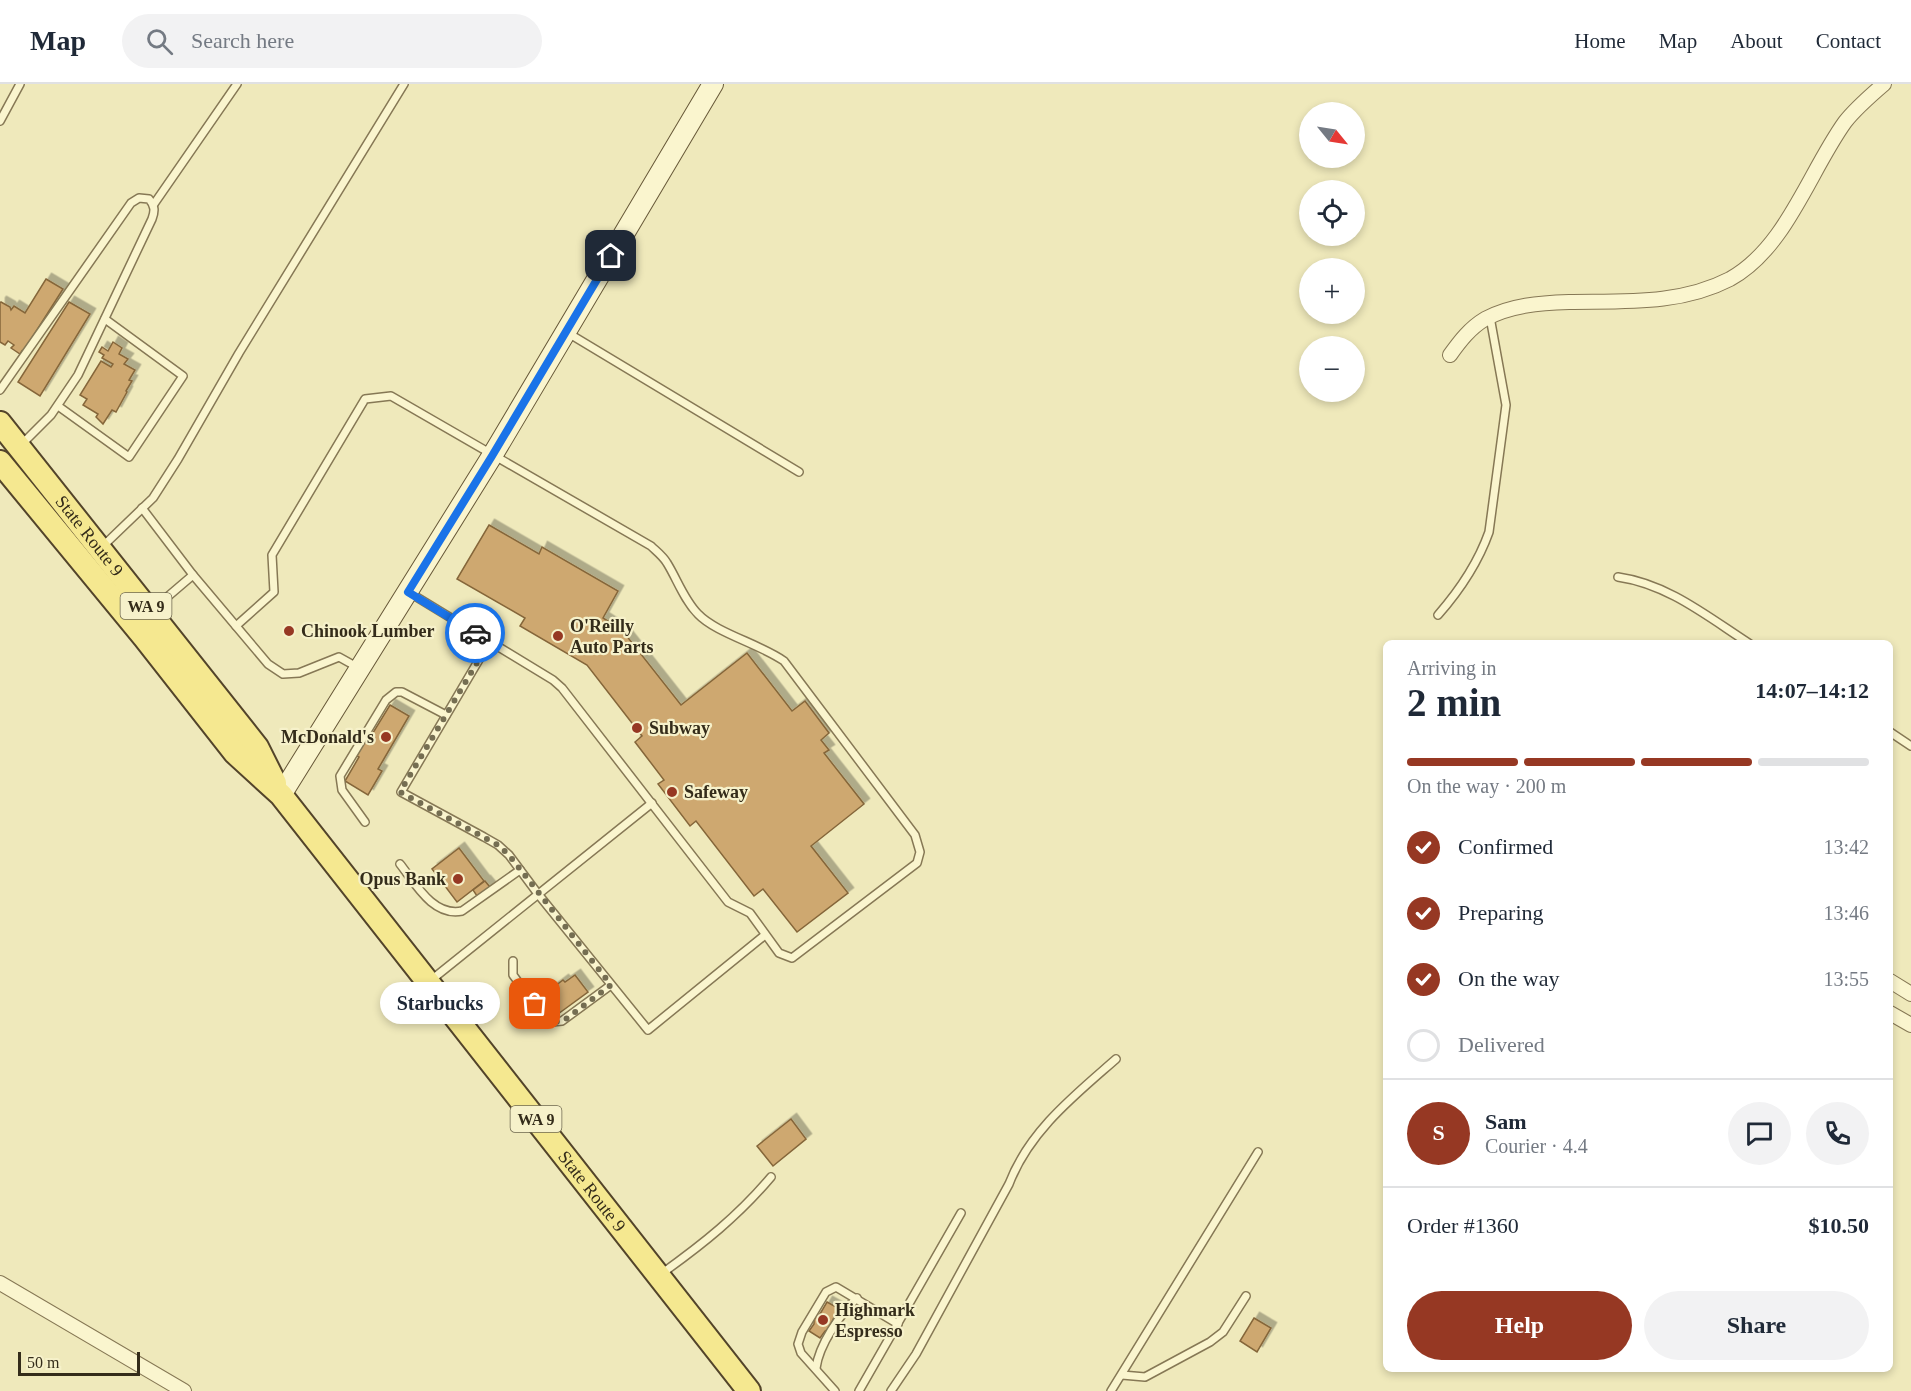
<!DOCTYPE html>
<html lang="en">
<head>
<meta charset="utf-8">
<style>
  body { margin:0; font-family:"Times New Roman",serif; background:#f2f2f3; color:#1f2937; height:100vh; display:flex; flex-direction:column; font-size:22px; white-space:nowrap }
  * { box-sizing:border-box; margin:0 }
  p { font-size:20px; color:#747a83 }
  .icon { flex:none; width:33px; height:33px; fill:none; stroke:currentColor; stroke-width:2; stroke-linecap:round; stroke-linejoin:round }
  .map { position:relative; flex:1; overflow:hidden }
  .sheet { position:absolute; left:1383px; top:556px; width:510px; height:732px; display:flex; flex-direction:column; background:#fff; border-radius:9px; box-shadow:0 3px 9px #0003 }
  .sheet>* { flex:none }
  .needle { width:39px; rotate:120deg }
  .fabs { position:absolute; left:1299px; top:18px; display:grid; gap:12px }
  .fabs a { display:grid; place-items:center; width:66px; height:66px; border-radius:50%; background:#fff; box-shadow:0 3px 9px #0003; font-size:30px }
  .scale { position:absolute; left:18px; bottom:15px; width:122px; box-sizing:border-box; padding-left:6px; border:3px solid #342c1a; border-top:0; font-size:16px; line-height:21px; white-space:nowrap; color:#342c1a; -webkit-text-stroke:4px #f6f1ca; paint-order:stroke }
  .pin { position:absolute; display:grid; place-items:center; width:51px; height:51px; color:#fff; margin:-26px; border-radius:12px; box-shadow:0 3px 9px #0006 }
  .courier { position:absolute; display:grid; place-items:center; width:60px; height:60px; margin:-30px; border:4px solid #1a73e8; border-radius:50%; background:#fff; color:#222; box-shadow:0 2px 8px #0007 }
  .bubble { position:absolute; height:42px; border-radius:21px; background:#fff; box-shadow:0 3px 9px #0003; font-size:20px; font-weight:800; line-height:42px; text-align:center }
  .headline em { font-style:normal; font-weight:800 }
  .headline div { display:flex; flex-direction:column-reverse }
  .headline { display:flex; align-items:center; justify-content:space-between; height:102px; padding:0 24px }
  h1 { font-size:39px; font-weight:800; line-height:45px }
  .bar { display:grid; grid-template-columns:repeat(4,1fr); gap:9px 6px; align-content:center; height:72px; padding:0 24px }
  .bar i { height:8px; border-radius:4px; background:#e0e1e3 }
  .bar .on { background:#963823 }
  .bar p { grid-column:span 4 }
  .line { display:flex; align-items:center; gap:15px; padding:0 24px; border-top:2px solid #e0e1e3 }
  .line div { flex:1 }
  .round { display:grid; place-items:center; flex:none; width:63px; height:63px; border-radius:32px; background:#f2f2f3 }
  ol { padding:0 24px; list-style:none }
  li { display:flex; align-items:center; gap:18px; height:66px }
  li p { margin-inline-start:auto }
  li .icon { padding:6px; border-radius:50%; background:#963823; color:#fff; stroke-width:4 }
  li:last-child { color:#747a83 }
  li i { width:33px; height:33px; border:3px solid #e0e1e3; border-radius:50% }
  .primary-button { display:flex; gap:12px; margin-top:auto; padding:12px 24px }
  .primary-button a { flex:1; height:69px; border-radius:36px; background:#963823; color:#fff; font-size:24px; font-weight:800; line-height:69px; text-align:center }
  .primary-button a+a { background:#f2f2f3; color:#1f2937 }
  header { display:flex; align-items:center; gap:36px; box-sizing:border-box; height:84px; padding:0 30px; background:#fff; border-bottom:2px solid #e0e1e3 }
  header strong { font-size:28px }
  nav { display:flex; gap:33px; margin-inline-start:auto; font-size:21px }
  .search { width:420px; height:54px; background:#f2f2f3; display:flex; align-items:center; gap:15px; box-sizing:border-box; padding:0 21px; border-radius:33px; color:#747a83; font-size:22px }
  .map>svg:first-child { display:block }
</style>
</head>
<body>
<header>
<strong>Map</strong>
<div class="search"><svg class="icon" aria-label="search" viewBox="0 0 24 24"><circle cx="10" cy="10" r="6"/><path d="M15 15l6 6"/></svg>Search here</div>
<nav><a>Home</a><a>Map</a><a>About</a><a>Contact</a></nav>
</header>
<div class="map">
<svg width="1911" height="1307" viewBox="0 0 1911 1307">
  <defs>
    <filter id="shadow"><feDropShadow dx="5.5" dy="-5.5" stdDeviation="0" flood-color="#0004"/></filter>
  </defs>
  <rect width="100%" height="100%" fill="#efe9bb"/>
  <!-- building -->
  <g fill="#cea86f" stroke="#85663a" stroke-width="1.5" filter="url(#shadow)">
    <polygon points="46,195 63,205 23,268 22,267 20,270 11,264 14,261 8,257 5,261 0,258 0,219 1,218 10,223 11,226 14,222 25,229"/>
    <polygon points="69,218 90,230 40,312 18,298"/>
    <polygon points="113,258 122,264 119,270 128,275 124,280 135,286 129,296 132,297 126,307 127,308 116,328 112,326 103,340 96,333 98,330 83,321 87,315 80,311 101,277 111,283 113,280 102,274 104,271 99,268 102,263 108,267"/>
    <polygon points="489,441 539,470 542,463 618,507 603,534 622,546 681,621 747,569 792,627 805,617 829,649 821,656 829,666 824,669 864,720 811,762 848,809 797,848 763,805 754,812 696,737 690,742 658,700 664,696 635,658 642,652 587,581 520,542 525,534 457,495"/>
    <polygon points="390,621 409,632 378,685 382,687 368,711 345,697 359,673 355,671 364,655 368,657"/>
    <polygon points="459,764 484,797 457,818 432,785"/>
    <polygon points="485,797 494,808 481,818 473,806"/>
    <polygon points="575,891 588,908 558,930 553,928 543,915 548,911 546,909 563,896 565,898"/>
    <polygon points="791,1035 806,1055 773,1082 757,1062"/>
    <polygon points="827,1218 838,1224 829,1245 825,1247 820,1254 809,1247 814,1240 814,1235 820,1230"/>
    <polygon points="1254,1234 1271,1244 1257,1268 1240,1257"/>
  </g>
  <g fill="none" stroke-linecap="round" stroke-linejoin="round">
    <defs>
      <g id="lane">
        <polyline points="0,37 20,0"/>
        <polyline points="154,120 237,0"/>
        <polyline points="568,249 799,388"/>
        <path d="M0,306l131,-187 8,-5 10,1c6,7 6,12 3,20l-74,156 -27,40 -29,29"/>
        <polyline points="58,322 129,373 183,292 105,235"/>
        <polyline points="142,424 193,491"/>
        <polyline points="102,463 153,414 178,375 239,269 404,0"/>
        <path d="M1618,493c50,7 90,40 132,67"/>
        <polyline points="152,526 193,491 268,580 283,590 299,589 339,573 357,583"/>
        <path d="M1438,531c21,-24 40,-52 51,-83l17,-127 -16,-88"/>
        <path d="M236,542l38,-34 -2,-37 93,-156 26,-3 260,150c5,5 12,10 16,17 10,16 17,37 31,51 18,19 62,30 86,47l131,174 5,17 -3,11 -125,95 -13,-5 -29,-40 -22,-11 -166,-214 -9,-8 -143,-87"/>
        <polyline points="490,557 401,708 484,753 498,761 509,771 538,810 648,946 765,851"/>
        <polyline points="1890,648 1911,662"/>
        <polyline points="365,738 342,706 340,692 386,616 396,608 402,608 446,631"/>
        <path d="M400,780c15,19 33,53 62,47l58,-41"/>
        <polyline points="513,877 513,891 545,934 552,938 562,937 611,901"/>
        <polyline points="430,897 652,719"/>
        <path d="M661,1190c42,-30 77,-58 110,-97"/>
        <path d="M816,1284c3,-23 24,-54 41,-70"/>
        <polyline points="1122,1291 1145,1293 1210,1258 1223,1248 1246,1212"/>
        <polyline points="835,1307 801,1269 798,1260 802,1248 826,1208 836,1203 898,1240"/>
        <polyline points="859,1307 961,1129"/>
        <path d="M891,1307l25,-37 93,-170c20,-53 66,-89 107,-125"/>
        <polyline points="1111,1307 1258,1068"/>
      </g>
      <g id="street">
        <path d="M1450,271c10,-14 20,-27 35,-36 26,-14 55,-16 84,-17 55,-1 111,3 161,-23 56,-31 79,-107 115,-157 11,-14 25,-26 39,-38"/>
        <polyline points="1890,897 1911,910"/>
        <polyline points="1890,929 1911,941"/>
        <polyline points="0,1199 184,1307"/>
      </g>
      <polyline id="secondary" points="281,711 492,372 713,0"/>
      <g id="primary">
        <path id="s1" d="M0,339l257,324 18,36"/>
        <path id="s2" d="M0,378l144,175 91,116 46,42 468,596"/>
      </g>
    </defs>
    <!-- lane casing -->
    <use href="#lane" stroke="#867855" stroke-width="10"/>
    <!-- street casing -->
    <use href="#street" stroke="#867855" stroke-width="16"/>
    <!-- secondary casing -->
    <use href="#secondary" stroke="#675838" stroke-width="22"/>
    <!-- primary casing -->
    <use href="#primary" stroke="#53442a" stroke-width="26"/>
    <!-- lane -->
    <use href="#lane" stroke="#faf5ce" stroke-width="7"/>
    <!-- street -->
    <use href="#street" stroke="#faf5ce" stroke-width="14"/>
    <!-- secondary -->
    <use href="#secondary" stroke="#faf5ce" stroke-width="20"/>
    <!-- primary -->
    <use href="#primary" stroke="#f5e890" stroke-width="22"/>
  </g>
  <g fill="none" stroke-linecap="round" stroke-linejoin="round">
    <!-- done -->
    <path stroke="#756e52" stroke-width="6" stroke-dasharray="0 10.8" d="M475,549l15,8 -90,151 98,53 11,10 102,130 -49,37c-17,0 -18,-6 -27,-18"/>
    <!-- route -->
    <polyline stroke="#1a73e8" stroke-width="8" points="475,549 408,508 492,372 611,172"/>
  </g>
  <!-- markers -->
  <g fill="#963823" stroke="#f6f1ca" stroke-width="2">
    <circle cx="289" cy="547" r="6"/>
    <circle cx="558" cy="552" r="6"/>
    <circle cx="637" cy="644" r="6"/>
    <circle cx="386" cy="653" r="6"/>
    <circle cx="672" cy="708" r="6"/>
    <circle cx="458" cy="795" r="6"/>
    <circle cx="823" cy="1236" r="6"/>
  </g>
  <g text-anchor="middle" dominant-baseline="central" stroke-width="4.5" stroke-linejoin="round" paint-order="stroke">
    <!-- shield labels -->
    <g fill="#f6f1ca" stroke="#6e674f" stroke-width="1.5">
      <rect x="120.5" y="509" width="51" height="26" rx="4.5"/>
      <rect x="510.5" y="1022" width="51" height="26" rx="4.5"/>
    </g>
    <g font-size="16" font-weight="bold" fill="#342c1a">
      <text x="146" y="522">WA 9</text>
      <text x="536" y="1035">WA 9</text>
    </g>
    <!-- street labels -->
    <g font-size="18" fill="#342c1a" stroke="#f6f1ca">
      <text stroke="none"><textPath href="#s1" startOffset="144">State Route 9</textPath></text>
      <text stroke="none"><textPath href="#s2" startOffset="940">State Route 9</textPath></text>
    </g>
    <!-- poi labels -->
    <g font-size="18" font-weight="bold" fill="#342c1a" stroke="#f6f1ca" text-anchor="start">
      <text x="570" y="542">O'Reilly<tspan x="570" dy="21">Auto Parts</tspan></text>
      <text x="301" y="547">Chinook Lumber</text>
      <text x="649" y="644">Subway</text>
      <text x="374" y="653" text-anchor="end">McDonald's</text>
      <text x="684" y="708">Safeway</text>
      <text x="446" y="795" text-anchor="end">Opus Bank</text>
      <text x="835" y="1226">Highmark<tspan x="835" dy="21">Espresso</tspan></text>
    </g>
  </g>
</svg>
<div class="fabs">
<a><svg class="needle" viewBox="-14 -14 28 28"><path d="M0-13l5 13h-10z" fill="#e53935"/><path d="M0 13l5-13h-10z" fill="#747a83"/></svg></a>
<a><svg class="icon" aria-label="locate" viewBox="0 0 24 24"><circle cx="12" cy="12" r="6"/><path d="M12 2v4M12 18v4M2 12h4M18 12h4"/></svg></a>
<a>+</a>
<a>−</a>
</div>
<div class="scale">50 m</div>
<div class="pin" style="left:535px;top:920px;background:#ea580c"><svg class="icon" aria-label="bag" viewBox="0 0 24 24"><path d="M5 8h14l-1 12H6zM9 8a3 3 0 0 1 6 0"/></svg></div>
<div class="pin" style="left:611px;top:172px;background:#1f2937"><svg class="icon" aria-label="home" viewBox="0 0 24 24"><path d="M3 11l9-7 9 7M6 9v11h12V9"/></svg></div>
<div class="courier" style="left:475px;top:549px"><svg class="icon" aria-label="car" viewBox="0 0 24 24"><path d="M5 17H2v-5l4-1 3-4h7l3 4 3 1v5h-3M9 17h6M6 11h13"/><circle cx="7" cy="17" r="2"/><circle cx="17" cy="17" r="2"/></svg></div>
<div class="bubble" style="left:380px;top:898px;width:120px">Starbucks</div>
<section class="sheet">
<div class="headline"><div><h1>2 min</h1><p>Arriving in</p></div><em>14:07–14:12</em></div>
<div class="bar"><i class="on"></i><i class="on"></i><i class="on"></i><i></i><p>On the way · 200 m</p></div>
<ol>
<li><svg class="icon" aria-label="check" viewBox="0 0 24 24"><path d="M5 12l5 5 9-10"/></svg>Confirmed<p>13:42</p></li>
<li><svg class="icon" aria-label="check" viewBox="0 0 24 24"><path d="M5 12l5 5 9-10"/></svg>Preparing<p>13:46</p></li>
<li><svg class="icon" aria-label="check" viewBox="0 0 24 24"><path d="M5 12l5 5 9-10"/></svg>On the way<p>13:55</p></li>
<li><i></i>Delivered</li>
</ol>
<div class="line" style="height:108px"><b class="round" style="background:#963823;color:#fff">S</b><div><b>Sam</b><p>Courier · 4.4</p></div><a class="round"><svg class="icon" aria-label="chat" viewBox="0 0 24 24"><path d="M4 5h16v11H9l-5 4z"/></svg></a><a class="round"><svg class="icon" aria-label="phone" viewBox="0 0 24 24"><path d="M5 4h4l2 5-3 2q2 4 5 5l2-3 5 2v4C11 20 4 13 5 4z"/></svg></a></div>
<div class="line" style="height:78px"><div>Order #1360</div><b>$10.50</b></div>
<div class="primary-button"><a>Help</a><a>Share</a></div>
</section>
</div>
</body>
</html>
